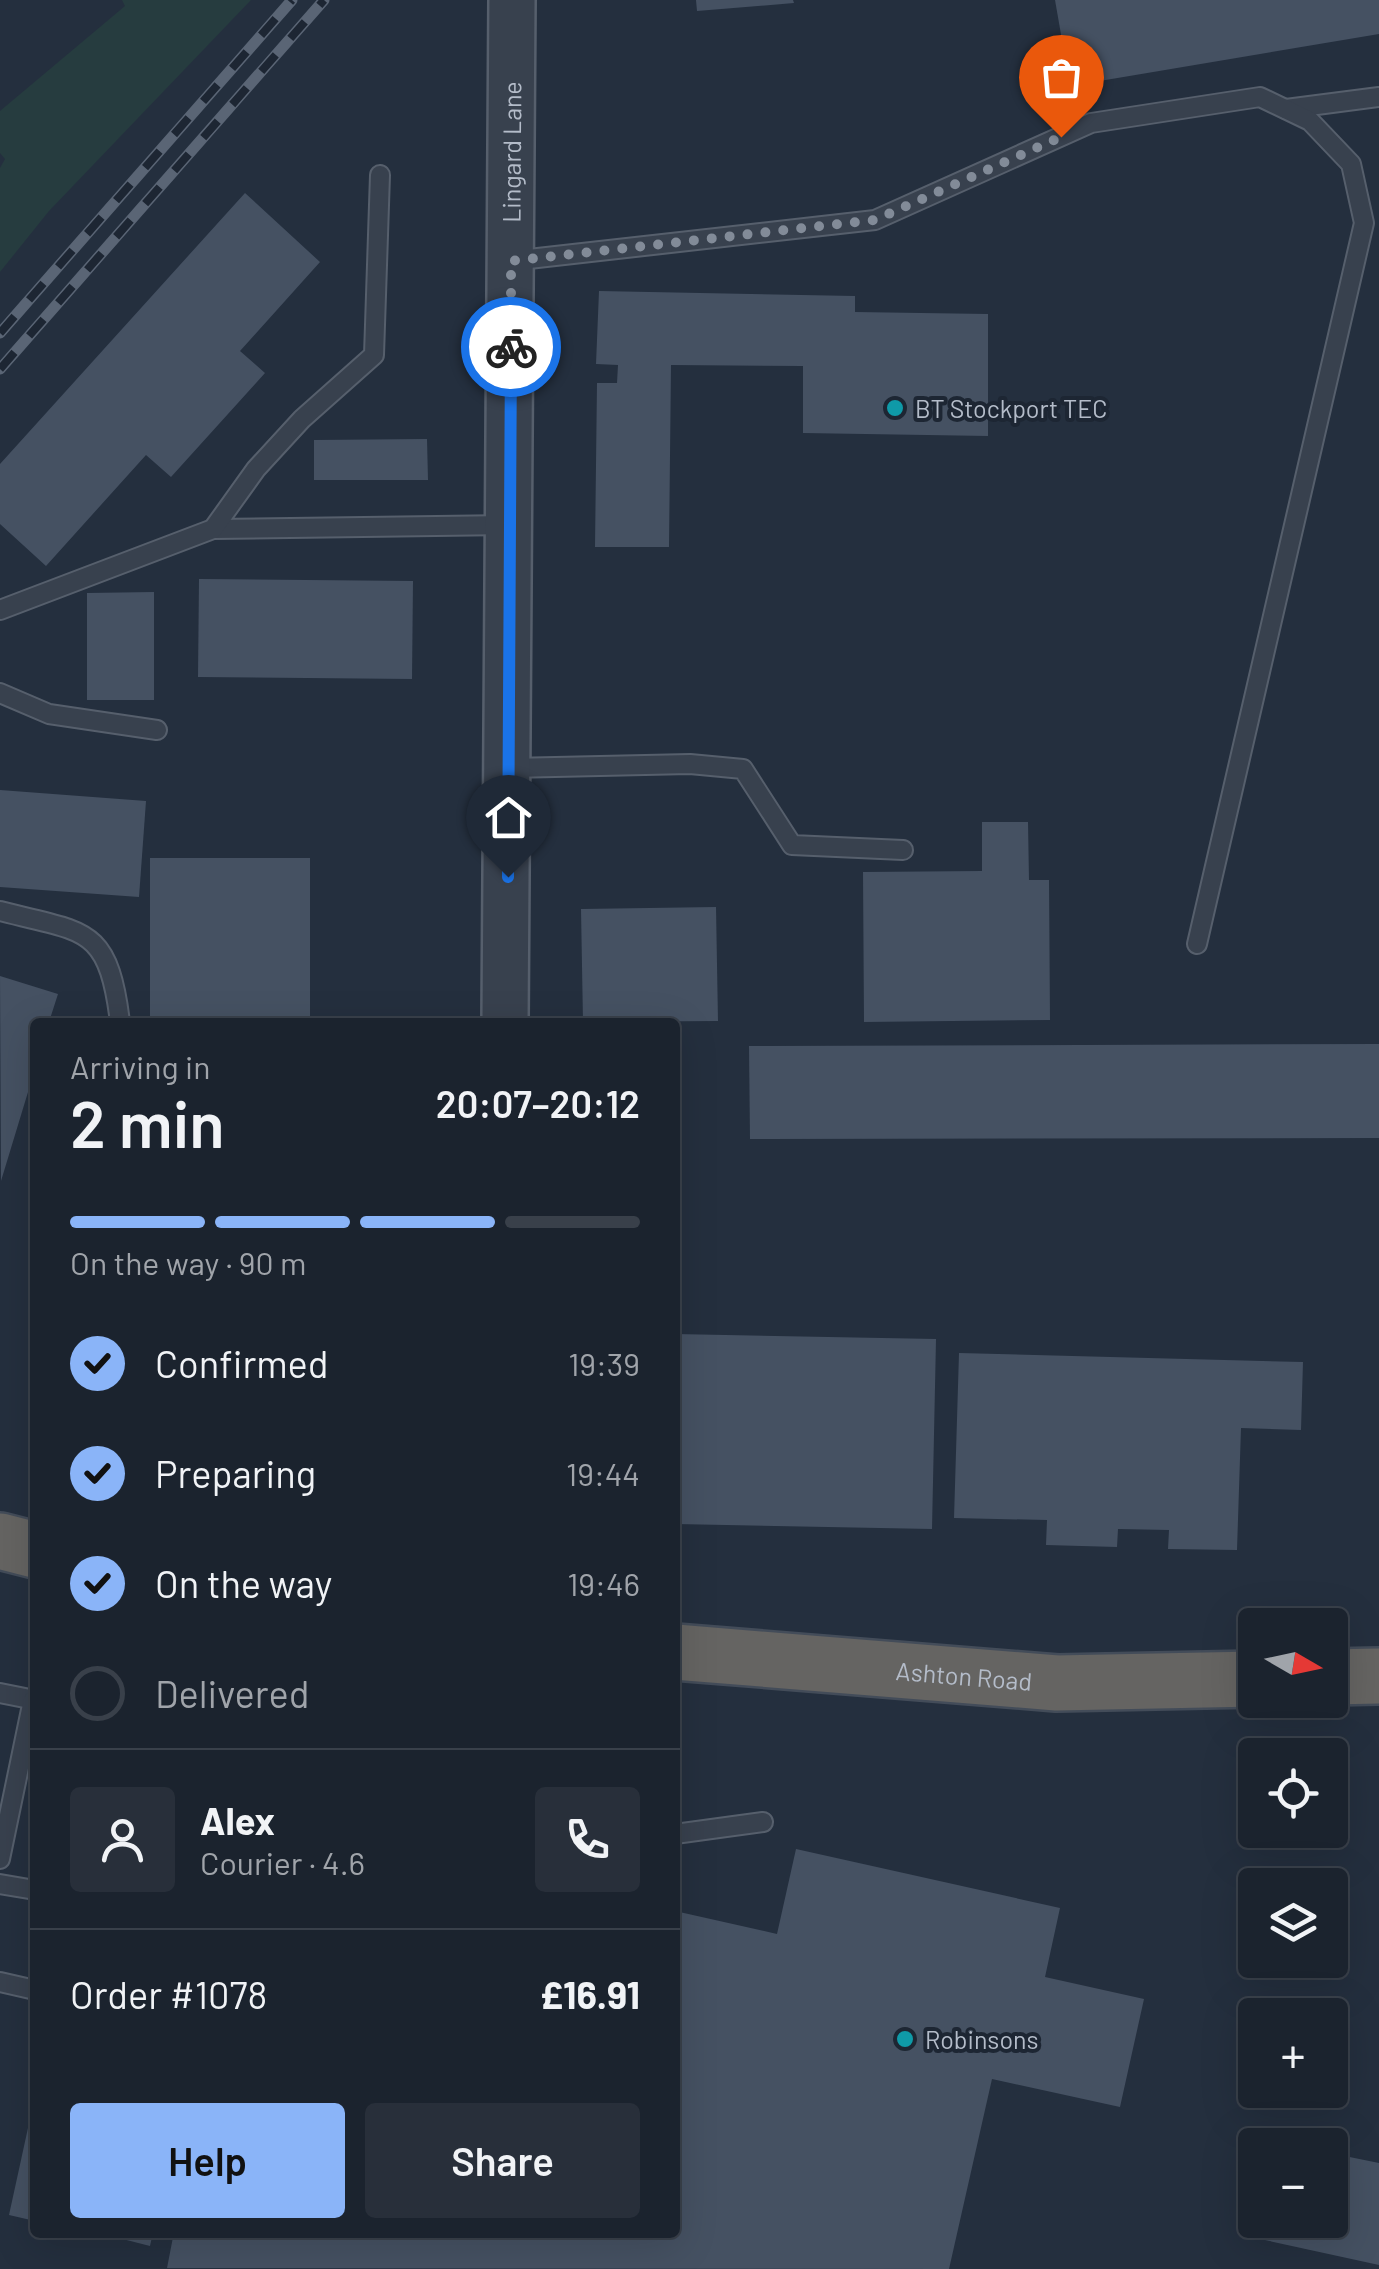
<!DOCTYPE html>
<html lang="en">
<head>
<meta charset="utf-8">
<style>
  body { margin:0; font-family:Barlow,sans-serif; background:#282f3a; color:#f1f3f6; height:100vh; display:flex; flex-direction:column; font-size:38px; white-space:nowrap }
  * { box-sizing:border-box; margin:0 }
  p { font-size:32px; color:#a0a4aa }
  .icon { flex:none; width:55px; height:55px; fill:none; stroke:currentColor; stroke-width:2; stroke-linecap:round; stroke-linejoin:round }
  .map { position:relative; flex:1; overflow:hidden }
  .drawer { position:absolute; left:30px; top:1018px; width:650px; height:1220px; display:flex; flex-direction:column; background:#1b232e; border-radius:10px; box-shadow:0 10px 40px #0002,0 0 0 2px #39404a }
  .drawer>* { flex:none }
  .needle { width:65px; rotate:99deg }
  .buttons { position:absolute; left:1238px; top:1608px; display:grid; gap:20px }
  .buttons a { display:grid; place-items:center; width:110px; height:110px; border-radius:10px; background:#1b232e; box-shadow:0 10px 40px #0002,0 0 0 2px #39404a; font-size:50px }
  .pin { position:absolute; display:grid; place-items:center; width:85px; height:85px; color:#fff; margin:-102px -42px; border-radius:50% 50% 50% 0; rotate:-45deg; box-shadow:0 0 10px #0007 }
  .pin .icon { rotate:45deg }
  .courier { position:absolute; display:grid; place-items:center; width:100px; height:100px; margin:-50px; border:8px solid #1a73e8; border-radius:50%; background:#fff; color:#222; box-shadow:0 2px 12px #0007 }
  .headline em { font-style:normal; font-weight:600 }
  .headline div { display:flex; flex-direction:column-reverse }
  .headline { display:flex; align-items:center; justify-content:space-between; height:170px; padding:0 40px }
  h1 { font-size:65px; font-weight:600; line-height:75px }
  .bar { display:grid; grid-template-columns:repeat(4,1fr); gap:15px 10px; align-content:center; height:120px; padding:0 40px }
  .bar i { height:12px; border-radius:8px; background:#39404a }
  .bar .selected { background:#8ab4f8 }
  .bar p { grid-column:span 4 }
  .line { display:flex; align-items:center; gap:25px; padding:0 40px; border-top:2px solid #39404a }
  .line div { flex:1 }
  .round { display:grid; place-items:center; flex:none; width:105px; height:105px; border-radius:10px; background:#282f3a }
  ol { padding:0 40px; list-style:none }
  li { display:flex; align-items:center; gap:30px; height:110px }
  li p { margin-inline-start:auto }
  li .icon { padding:10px; border-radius:50%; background:#8ab4f8; color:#111; stroke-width:4 }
  li:last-child { color:#a0a4aa }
  li i { width:55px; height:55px; border:5px solid #39404a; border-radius:50% }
  .primary-button { display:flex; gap:20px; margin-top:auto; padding:20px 40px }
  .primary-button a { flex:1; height:115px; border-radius:10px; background:#8ab4f8; color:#111; font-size:40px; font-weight:600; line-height:115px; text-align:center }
  .primary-button a+a { background:#282f3a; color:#f1f3f6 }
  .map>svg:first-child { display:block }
</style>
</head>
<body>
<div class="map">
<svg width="1379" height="2269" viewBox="0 0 1379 2269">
  <rect width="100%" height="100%" fill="#242f3e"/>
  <!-- green -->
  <polygon fill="#263c3f" points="122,0 251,0 49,211 0,272 0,168 5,159 0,153 0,111 125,6"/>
  <!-- building -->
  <g fill="#455162">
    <polygon points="696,0 793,0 794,3 697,11"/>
    <polygon points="1055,0 1379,0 1379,34 1070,86"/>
    <polygon points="245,193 320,262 240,351 265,373 171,477 146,455 46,566 0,524 0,464"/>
    <polygon points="599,291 855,296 855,312 988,314 988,436 803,433 803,366 671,365 669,547 595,547 597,383 617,383 618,365 596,364"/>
    <polygon points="427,439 428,480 314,480 314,440"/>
    <polygon points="199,579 413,581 412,679 198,677"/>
    <polygon points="154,592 154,700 87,700 87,593"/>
    <polygon points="0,790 146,801 139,897 0,887"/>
    <polygon points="982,822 1028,822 1029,880 1049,880 1050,1020 864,1022 863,872 982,871"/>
    <polygon points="150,858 310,858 310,1021 150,1020"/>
    <polygon points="716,907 718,1021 583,1022 581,909"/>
    <polygon points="0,976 58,994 49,1022 35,1022 35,1069 1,1181"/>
    <polygon points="1379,1044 1379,1138 750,1139 749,1046"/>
    <polygon points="675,1334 936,1339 932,1529 675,1524"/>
    <polygon points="959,1353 1303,1362 1301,1430 1241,1428 1237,1550 1168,1549 1169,1530 1118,1529 1117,1547 1046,1545 1047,1520 954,1518"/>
    <polygon points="796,1849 1060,1908 1045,1977 1144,1999 1120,2107 992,2079 949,2269 167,2268 174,2232 675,2232 675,1911 777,1934"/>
    <polygon points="33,2105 35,2105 35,2221 9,2215"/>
    <polygon points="1330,2153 1379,2163 1379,2265 1251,2237 1255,2220 1330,2220"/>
    <polygon points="95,2232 153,2232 150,2246"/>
  </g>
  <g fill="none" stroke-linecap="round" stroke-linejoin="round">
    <defs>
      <g id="service">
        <polyline points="1286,109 1379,97"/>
        <polyline points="511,261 875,220 1091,123 1260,97 1310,121 1351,164 1364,223 1197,944"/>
        <polyline points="213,529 509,525"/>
        <polyline points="0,610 213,529 256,469 302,419 374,355 380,175"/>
        <polyline points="0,693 49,714 157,730"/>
        <polyline points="510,768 690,764 743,769 792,845 903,850"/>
        <path d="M0,911c84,22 108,13 120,111"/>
        <polyline points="0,1693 35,1700"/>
        <polyline points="675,1834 763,1822"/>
        <polyline points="0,1859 33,1700"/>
        <polyline points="0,1884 35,1890"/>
        <polyline points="0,1982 35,1990"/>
      </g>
      <g id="tertiary">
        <path id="s1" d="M505,1022l7,-1022"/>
      </g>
      <g id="trunk">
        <polyline points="0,1541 35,1550"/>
        <path id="s2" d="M675,1652l382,31 198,-4"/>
        <polyline points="1330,1677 1379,1676"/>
      </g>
    </defs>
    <!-- service casing -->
    <use href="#service" stroke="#565f6c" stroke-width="22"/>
    <!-- tertiary casing -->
    <use href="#tertiary" stroke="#565f6c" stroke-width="50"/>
    <!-- trunk casing -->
    <use href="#trunk" stroke="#434c59" stroke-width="60"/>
    <!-- service -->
    <use href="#service" stroke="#38414e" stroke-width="18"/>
    <!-- tertiary -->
    <use href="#tertiary" stroke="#38414e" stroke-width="45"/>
    <!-- trunk -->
    <use href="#trunk" stroke="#656462" stroke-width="55"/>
    <defs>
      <g id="rail">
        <polyline points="0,333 292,0"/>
        <polyline points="0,369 324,0"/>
      </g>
    </defs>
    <!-- rail casing -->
    <use href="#rail" stroke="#5a6575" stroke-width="11"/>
    <!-- rail -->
    <use href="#rail" stroke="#1d2633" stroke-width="8" stroke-dasharray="22" stroke-linecap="butt"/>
  </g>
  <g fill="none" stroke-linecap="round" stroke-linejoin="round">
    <!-- done -->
    <polyline stroke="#828b98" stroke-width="10" stroke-dasharray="0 18" points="511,347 511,261 875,220 1061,137"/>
    <!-- route -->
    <polyline stroke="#1a73e8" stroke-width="12" points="508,877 511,347"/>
  </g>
  <!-- markers -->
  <g fill="#0f9aa8" stroke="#1d2633" stroke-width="4">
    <circle cx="895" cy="408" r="10"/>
    <circle cx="905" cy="2039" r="10"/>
  </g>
  <g text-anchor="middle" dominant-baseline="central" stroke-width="8" stroke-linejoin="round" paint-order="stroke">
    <!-- street labels -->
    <g font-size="25" fill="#b4bcc9" stroke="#1d2633">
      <text stroke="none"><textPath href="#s1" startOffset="870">Lingard Lane</textPath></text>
      <text stroke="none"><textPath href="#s2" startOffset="290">Ashton Road</textPath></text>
    </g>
    <!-- poi labels -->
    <g font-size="25" fill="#b4bcc9" stroke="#1d2633" text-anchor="start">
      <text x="915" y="408">BT Stockport TEC</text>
      <text x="925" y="2039">Robinsons</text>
    </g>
  </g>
</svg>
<div class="buttons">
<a><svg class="needle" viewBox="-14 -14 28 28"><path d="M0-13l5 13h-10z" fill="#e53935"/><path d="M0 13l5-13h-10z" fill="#a0a4aa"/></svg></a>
<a><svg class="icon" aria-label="locate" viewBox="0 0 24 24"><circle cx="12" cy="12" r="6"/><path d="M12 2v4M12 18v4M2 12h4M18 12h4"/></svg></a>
<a><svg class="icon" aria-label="layers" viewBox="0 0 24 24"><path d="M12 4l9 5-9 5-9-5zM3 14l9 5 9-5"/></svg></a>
<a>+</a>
<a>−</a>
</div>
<div class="pin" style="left:1061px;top:137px;background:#ea580c"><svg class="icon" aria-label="bag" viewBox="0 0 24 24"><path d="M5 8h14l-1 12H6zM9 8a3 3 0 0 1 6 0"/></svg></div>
<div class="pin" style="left:508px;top:877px;background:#1f2937"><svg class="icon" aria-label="home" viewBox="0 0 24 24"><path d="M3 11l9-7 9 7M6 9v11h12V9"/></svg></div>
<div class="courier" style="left:511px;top:347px"><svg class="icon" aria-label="bike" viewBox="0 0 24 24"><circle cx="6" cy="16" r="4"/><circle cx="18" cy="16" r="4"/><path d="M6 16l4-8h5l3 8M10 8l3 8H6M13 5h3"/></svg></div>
<section class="drawer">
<div class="headline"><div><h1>2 min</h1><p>Arriving in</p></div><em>20:07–20:12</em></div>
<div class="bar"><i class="selected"></i><i class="selected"></i><i class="selected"></i><i></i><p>On the way · 90 m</p></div>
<ol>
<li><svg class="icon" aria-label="check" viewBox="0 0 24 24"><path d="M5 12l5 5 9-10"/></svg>Confirmed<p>19:39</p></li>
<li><svg class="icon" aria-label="check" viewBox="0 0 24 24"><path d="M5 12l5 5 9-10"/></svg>Preparing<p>19:44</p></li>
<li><svg class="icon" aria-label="check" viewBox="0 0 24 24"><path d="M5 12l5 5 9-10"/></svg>On the way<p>19:46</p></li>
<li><i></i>Delivered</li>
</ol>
<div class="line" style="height:180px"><a class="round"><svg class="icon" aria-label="person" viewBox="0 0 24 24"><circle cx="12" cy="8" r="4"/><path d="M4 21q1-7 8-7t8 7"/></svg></a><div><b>Alex</b><p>Courier · 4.6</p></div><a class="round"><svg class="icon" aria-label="phone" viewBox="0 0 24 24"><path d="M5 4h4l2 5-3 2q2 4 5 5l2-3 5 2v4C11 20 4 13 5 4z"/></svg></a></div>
<div class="line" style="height:130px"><div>Order #1078</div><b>£16.91</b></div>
<div class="primary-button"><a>Help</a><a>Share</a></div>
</section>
</div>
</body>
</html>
